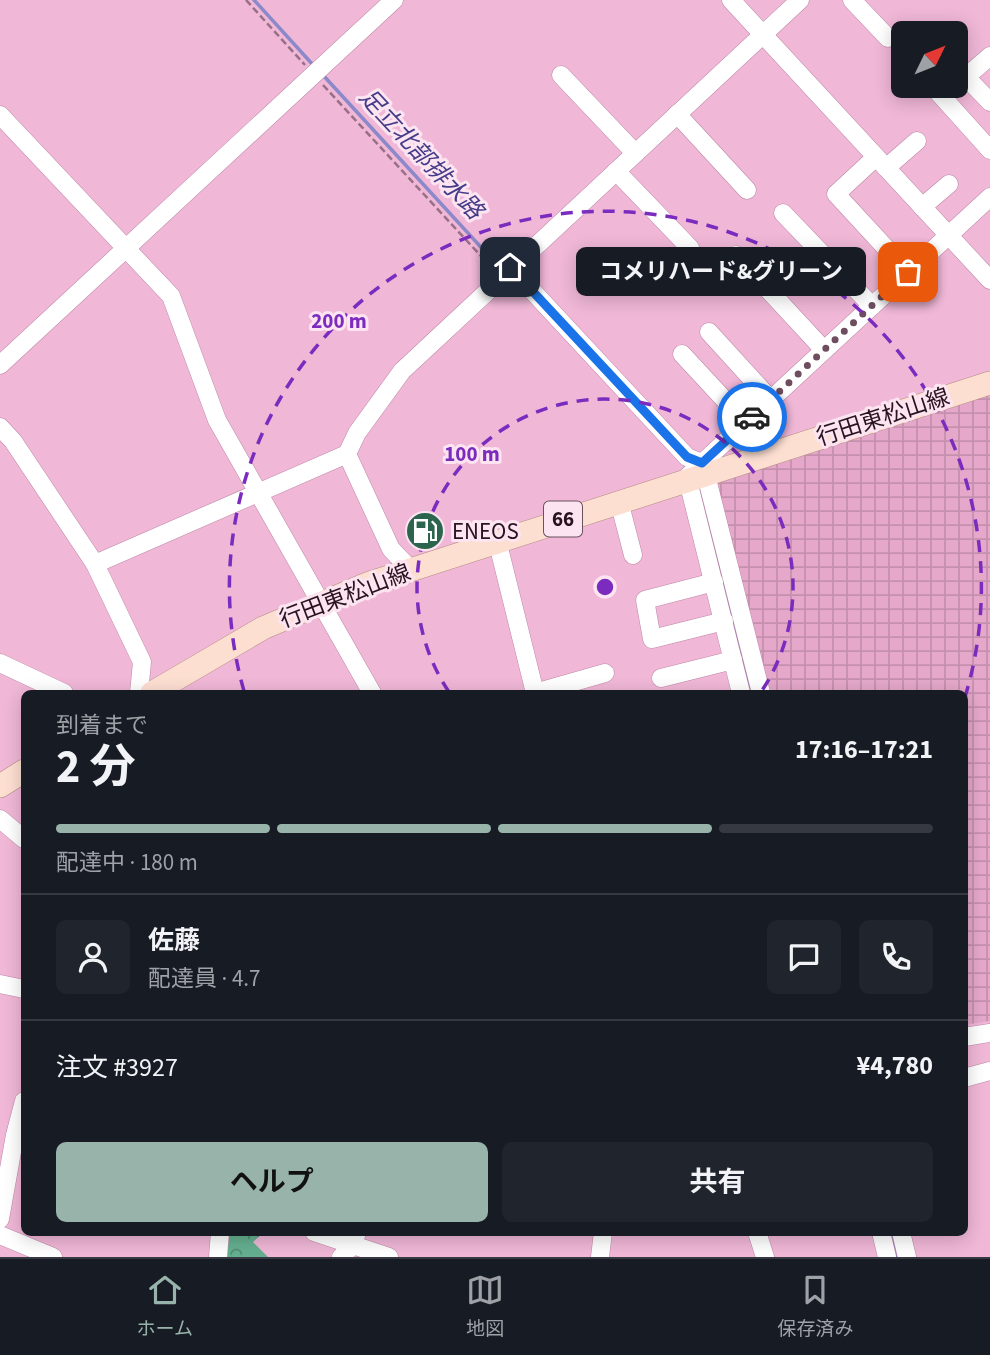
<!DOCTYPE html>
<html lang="ja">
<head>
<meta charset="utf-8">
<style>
  body { margin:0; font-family:"Source Sans 3","Noto Sans JP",sans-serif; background:#20242c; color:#f1f3f6; height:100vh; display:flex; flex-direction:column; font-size:26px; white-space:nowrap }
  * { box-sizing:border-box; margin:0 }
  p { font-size:23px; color:#9ea1a6 }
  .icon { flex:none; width:38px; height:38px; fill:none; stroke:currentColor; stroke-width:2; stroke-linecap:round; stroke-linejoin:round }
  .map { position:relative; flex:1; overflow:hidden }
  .side { position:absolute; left:21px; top:690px; width:947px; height:546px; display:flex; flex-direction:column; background:#171b24; border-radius:10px; box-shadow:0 4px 18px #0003 }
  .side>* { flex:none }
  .needle { width:46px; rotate:47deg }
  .fabs { position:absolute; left:891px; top:21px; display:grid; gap:14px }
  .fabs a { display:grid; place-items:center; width:77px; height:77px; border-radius:10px; background:#171b24; box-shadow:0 4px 18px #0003; font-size:35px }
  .pin { position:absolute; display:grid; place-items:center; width:60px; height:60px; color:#fff; margin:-30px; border-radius:14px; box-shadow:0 4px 10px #0006 }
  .courier { position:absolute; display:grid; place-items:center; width:70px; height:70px; margin:-35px; border:5px solid #1a73e8; border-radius:50%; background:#fff; color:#222; box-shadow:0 2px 9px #0007 }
  .bubble { position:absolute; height:49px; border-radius:10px; background:#171b24; box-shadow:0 4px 18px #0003; font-size:23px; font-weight:700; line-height:49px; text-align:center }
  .headline em { font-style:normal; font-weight:700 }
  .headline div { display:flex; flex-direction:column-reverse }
  .headline { display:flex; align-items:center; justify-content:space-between; height:119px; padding:0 35px }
  h1 { font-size:46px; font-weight:700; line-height:52px }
  .bar { display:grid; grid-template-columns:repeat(4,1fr); gap:10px 7px; align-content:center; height:84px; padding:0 35px }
  .bar i { height:9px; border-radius:5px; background:#363941 }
  .bar .on { background:#98b3aa }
  .bar p { grid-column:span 4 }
  .line { display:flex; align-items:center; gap:18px; padding:0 35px; border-top:2px solid #363941 }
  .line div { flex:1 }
  .round { display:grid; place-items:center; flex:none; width:74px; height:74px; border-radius:10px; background:#20242c }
  .primary-button { display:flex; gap:14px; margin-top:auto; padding:14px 35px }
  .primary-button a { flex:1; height:80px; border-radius:10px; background:#98b3aa; color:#111; font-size:28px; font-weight:700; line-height:80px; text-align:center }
  .primary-button a+a { background:#20242c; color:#f1f3f6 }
  .menu { display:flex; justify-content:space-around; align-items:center; height:98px; border-top:2px solid #363941; background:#171b24; font-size:19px; color:#9ea1a6 }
  .menu a { display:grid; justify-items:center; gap:4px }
  .menu .on { color:#98b3aa }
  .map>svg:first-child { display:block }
</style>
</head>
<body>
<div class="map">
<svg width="990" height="1257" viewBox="0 0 990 1257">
  <defs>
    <pattern id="industrial-grid" width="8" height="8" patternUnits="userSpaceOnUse" patternTransform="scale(1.75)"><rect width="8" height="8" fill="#e5a8ca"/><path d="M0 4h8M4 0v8" fill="none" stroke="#c490ad"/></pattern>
    <pattern id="park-crowns" width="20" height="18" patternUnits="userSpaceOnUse" patternTransform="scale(1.75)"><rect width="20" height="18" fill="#65b090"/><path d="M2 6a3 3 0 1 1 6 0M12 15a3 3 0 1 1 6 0" fill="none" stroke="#538e75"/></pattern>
  </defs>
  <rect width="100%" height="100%" fill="#f0b7d7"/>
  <!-- industrial -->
  <polygon fill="url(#industrial-grid)" points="990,394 990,1021 964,1025 964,693 770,693 716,482"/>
  <!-- park -->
  <polygon fill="url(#park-crowns)" points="221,1232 264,1232 253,1242 268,1257 220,1257"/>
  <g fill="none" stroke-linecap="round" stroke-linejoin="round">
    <!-- stream -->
    <g stroke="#8b89c9" stroke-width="3.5">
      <polyline points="254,0 314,66"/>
      <polyline points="322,74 501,269"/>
      <polyline points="698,488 751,693"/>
      <polyline points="890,1232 897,1257"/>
    </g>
    <defs>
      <g id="minor">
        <polyline points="731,0 990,280"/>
        <polyline points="852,0 888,38"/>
        <polyline points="990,56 966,77 990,102"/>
        <polyline points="561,75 635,153"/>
        <polyline points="937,91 990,150"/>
        <polyline points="677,114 747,190"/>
        <polyline points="0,115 171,296 217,420 372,693"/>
        <polyline points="876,157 836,194 908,272"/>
        <polyline points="886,168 917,141"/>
        <polyline points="616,171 690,248"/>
        <polyline points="922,207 949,184"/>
        <polyline points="783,213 872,306"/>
        <polyline points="736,255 824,350"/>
        <polyline points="510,267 687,457 702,463"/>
        <polyline points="709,332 771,400"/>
        <polyline points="682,354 746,423 755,458"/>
        <polyline points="0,365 394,0"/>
        <polyline points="0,427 13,441 95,564 142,662 139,693"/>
        <polyline points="347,454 391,549 410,569"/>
        <polyline points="706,475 761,693"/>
        <polyline points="619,501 633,555"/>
        <polyline points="497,540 535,693"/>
        <polyline points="95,564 347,454 357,433 402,371 800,0"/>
        <polyline points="714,582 645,600 652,639 724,621"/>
        <polyline points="0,663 64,693"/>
        <polyline points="661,678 733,660"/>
        <polyline points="535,693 605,673"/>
        <polyline points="741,693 687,477 990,197"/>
        <polyline points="0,819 24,839"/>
        <polyline points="0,984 24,989"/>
        <polyline points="964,1037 990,1033"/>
        <polyline points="964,1078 990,1071"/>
        <polyline points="0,1219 15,1135 24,1101"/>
        <polyline points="314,1232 389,1257"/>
        <polyline points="757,1232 765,1257"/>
        <polyline points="881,1232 887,1257"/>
        <polyline points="901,1232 907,1257"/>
        <polyline points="0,1235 53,1257"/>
        <polyline points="218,1257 220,1232"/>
        <polyline points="341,1257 353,1245 357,1232"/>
        <polyline points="600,1257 603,1232"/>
      </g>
      <g id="major">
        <polyline points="152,693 263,628 367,584 990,383"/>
        <polyline points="0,786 24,771"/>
      </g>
    </defs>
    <!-- minor casing -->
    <use href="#minor" stroke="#be88a6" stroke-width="19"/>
    <!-- major casing -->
    <use href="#major" stroke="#b28a80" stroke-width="24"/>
    <!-- path -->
    <g stroke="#987086" stroke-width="2.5" stroke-dasharray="7 3.5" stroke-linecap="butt">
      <polyline points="246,0 305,65"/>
      <polyline points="323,85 492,268"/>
    </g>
    <!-- minor -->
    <use href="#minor" stroke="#fff" stroke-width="18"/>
    <!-- major -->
    <use href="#major" stroke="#fddfd2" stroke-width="23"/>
  </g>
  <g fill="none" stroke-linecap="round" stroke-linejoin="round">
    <!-- done -->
    <polyline stroke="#6e4d5f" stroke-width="7" stroke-dasharray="0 12.6" points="752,417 908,272"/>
    <!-- route -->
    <polyline stroke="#1a73e8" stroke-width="9" points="510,267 687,457 702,463 752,417"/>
  </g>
  <!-- distance rings -->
  <g fill="none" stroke="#7b2cbf" stroke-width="3.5" stroke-dasharray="12 9">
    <path d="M449 692A188 188 0 1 1 761 692"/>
    <path d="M244 691A376 376 0 1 1 965 697"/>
  </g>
  <!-- icons -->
  <defs>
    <symbol id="fuel-disc" viewBox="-11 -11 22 22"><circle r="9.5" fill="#2c654e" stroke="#fce4f1"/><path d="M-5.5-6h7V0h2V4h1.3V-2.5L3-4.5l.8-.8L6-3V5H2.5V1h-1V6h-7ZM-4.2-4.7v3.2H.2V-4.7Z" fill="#fff"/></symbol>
  </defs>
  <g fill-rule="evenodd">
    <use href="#fuel-disc" x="403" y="509" width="44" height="44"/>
  </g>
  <g text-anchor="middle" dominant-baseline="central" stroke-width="6" stroke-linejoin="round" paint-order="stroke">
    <!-- shield labels -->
    <rect fill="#fce4f1" stroke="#68525e" stroke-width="2" x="544" y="501.5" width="38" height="35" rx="5"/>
    <g font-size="21" font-weight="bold" fill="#28141f">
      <text x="563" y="519">66</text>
    </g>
    <!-- street labels -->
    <g font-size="23" fill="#28141f" stroke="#fce4f1">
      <text transform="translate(883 417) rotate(-18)">行田東松山線</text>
      <text transform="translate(345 596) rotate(-21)">行田東松山線</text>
    </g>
    <!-- poi labels -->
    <g font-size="23" fill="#28141f" stroke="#fce4f1" text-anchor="start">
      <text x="452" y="531">ENEOS</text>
    </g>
    <!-- water labels -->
    <g font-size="24" font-style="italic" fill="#453c89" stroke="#fce4f1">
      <text transform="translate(421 154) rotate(47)">足立北部排水路</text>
    </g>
  </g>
  <circle cx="605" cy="587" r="10" fill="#7b2cbf" stroke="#fce4f1" stroke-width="3.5"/>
  <g font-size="21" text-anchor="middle" font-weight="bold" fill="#7b2cbf" stroke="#fce4f1" stroke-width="6" stroke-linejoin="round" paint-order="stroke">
    <text x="339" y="328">200 m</text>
    <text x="472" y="461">100 m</text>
  </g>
</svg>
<div class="fabs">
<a><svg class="needle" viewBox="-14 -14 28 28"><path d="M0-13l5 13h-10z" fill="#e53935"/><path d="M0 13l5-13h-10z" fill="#9ea1a6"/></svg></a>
</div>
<div class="pin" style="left:908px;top:272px;background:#ea580c"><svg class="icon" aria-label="bag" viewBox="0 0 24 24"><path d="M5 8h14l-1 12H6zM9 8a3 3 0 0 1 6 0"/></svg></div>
<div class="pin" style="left:510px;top:267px;background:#1f2937"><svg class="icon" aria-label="home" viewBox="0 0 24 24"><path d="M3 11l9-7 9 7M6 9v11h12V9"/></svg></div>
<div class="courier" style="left:752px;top:417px"><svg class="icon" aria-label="car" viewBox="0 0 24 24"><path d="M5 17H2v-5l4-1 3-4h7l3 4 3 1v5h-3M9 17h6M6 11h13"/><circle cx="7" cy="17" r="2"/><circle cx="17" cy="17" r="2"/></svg></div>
<div class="bubble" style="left:576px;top:247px;width:290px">コメリハード&amp;グリーン</div>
<section class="side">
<div class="headline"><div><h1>2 分</h1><p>到着まで</p></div><em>17:16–17:21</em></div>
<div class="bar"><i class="on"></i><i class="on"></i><i class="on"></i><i></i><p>配達中 · 180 m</p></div>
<div class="line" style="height:126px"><a class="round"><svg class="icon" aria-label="person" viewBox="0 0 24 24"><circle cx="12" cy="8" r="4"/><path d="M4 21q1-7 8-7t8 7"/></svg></a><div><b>佐藤</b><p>配達員 · 4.7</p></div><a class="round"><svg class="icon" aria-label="chat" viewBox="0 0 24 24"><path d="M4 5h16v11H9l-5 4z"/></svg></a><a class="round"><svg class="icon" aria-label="phone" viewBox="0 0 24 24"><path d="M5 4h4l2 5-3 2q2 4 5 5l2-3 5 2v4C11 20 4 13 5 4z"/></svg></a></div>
<div class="line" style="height:91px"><div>注文 #3927</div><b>¥4,780</b></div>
<div class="primary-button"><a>ヘルプ</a><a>共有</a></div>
</section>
</div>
<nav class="menu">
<a class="on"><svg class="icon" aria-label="home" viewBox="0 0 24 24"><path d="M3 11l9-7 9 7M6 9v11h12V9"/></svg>ホーム</a>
<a><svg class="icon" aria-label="map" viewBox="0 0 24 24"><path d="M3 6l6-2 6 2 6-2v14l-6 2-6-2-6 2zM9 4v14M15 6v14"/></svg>地図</a>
<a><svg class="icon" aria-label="saved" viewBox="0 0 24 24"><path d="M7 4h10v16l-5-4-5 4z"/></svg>保存済み</a>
</nav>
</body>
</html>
